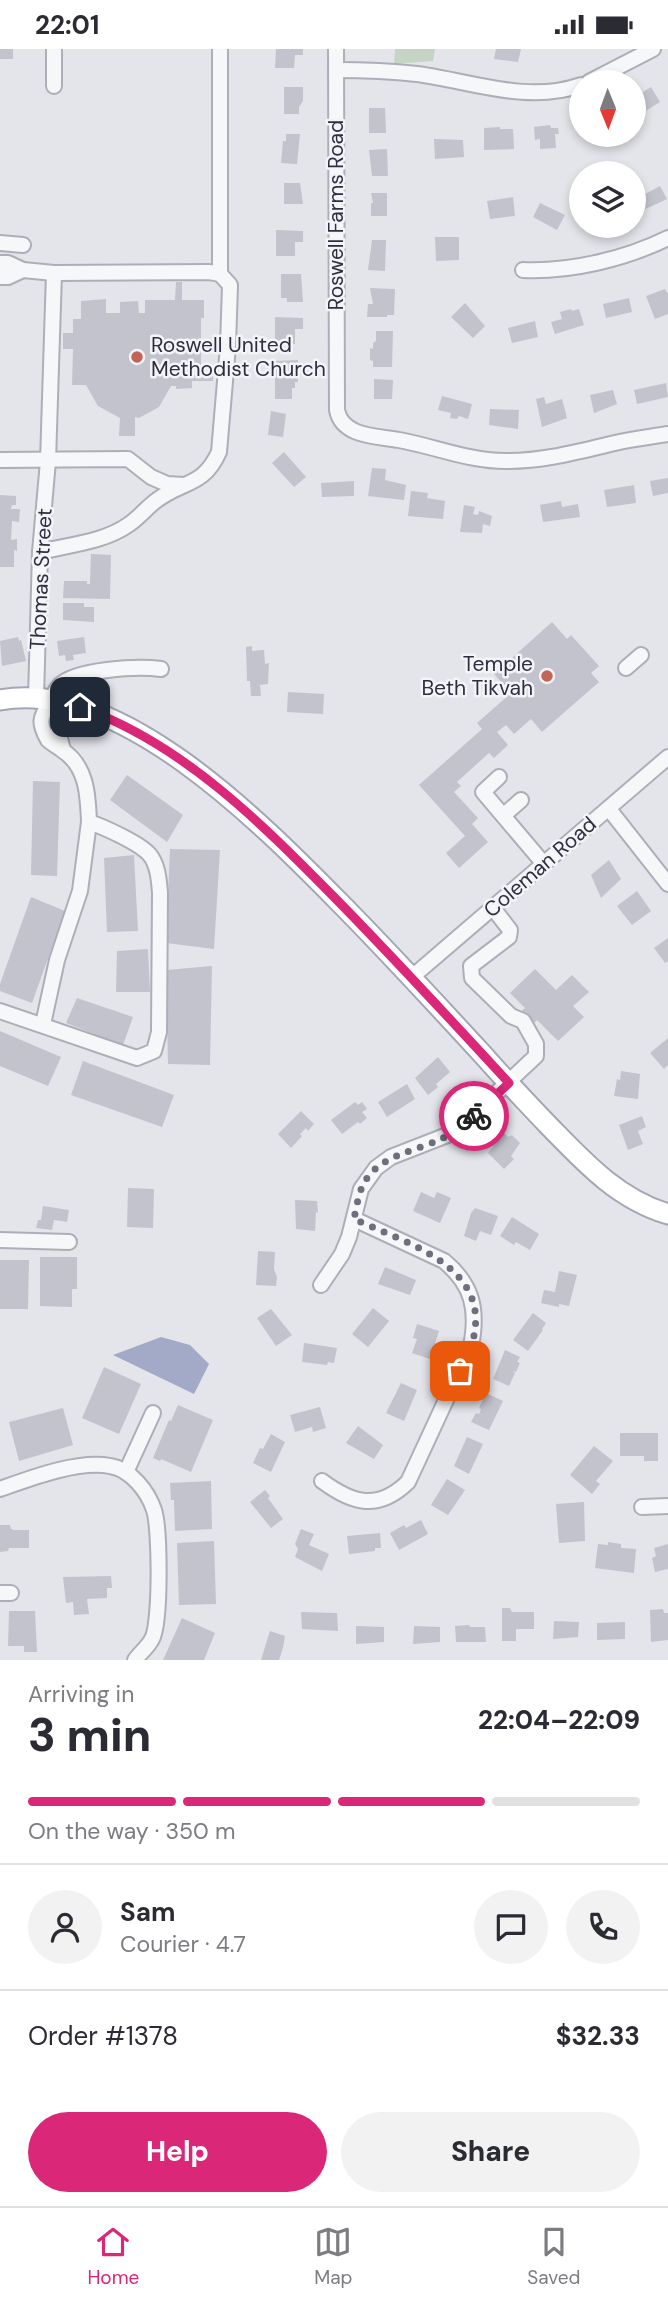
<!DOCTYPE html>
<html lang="en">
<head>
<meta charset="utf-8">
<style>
  body { margin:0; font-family:"DM Sans",sans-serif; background:#f2f2f3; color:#2b2b33; height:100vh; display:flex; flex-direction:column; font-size:26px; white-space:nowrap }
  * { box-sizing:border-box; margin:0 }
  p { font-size:23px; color:#7c7c81 }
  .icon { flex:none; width:38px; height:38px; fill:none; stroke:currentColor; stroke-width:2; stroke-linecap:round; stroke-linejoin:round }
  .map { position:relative; height:1611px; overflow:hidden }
  .drawer { display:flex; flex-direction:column; background:#fff; flex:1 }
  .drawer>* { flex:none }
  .needle { width:46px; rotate:179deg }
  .fabs { position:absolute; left:569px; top:21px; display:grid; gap:14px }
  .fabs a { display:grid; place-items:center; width:77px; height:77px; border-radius:50%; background:#fff; box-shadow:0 4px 10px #0003; font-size:35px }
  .pin { position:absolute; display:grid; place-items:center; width:60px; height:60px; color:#fff; margin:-30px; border-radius:14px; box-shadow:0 4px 10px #0006 }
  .courier { position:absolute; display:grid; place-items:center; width:70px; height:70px; margin:-35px; border:5px solid #db2777; border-radius:50%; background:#fff; color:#222; box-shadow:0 2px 9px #0007 }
  .head em { font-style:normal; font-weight:800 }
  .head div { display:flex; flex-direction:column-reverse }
  .head { display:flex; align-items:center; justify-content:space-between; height:119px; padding:0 28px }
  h1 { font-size:46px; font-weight:800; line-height:52px }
  .bar { display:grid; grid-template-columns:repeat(4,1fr); gap:10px 7px; align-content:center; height:84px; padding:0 28px }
  .bar i { height:9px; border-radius:5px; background:#e1e1e2 }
  .bar .current { background:#db2777 }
  .bar p { grid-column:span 4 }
  .line { display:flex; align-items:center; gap:18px; padding:0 28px; border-top:2px solid #e1e1e2 }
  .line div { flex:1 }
  .round { display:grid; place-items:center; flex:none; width:74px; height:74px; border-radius:37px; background:#f2f2f3 }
  .button { display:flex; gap:14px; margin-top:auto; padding:14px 28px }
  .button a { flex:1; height:80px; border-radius:42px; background:#db2777; color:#fff; font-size:28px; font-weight:800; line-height:80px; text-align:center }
  .button a+a { background:#f2f2f3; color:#2b2b33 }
  .status { display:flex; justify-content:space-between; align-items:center; height:49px; padding:0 35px; background:#fff; direction:ltr }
  .status svg { height:19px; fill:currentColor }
  .dock { display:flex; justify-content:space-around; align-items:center; height:98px; border-top:2px solid #e1e1e2; background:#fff; font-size:19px; color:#7c7c81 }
  .dock a { display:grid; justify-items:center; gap:4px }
  .dock .current { color:#db2777 }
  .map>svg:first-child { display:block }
</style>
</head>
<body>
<div class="status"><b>22:01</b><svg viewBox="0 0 49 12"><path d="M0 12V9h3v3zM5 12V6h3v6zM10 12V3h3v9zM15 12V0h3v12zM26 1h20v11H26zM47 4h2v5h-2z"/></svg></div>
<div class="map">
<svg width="668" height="1611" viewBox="0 0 668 1611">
  <rect width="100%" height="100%" fill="#e4e5eb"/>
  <!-- green -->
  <polygon fill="#c6d4c6" points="395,0 435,0 433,12 394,15"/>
  <!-- water -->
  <polygon fill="#a3aac7" points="161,1288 190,1296 209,1315 194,1345 113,1306"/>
  <!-- building -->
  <g fill="#c2c3cd">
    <rect x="0" y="0" width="13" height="10"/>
    <polygon points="276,0 303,0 303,6 295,6 294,19 275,19"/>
    <polygon points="496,0 521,0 518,13 494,10"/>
    <polygon points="284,38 303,38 303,52 299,58 299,65 284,65"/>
    <polygon points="651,38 660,53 634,69 634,49"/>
    <polygon points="369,59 385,59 386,84 369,84"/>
    <polygon points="550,76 551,79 558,79 559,85 555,85 556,99 540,100 540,90 535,91 534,78"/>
    <polygon points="500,78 500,80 513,80 514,100 484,101 484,79"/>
    <polygon points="286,85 300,85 297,115 281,114 283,92 286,92"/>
    <polygon points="434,90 463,91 464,108 435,110"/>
    <polygon points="387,100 388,127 372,127 369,101"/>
    <polygon points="284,134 300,134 303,155 284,155"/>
    <polygon points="660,137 667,150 637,164 634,151"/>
    <polygon points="371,144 387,144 387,167 371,167 371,154 373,154"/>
    <polygon points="513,148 515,167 490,170 487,152"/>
    <polygon points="540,154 565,166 557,181 533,168"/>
    <polygon points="276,181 303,182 303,193 295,193 295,207 276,207"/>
    <polygon points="435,188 459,188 459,211 436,212"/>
    <polygon points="372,191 386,191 385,222 368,221"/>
    <polygon points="281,225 301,225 303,253 287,253 287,249 281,249"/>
    <polygon points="176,233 182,233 182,251 204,251 204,269 201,269 201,316 192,316 192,326 213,326 213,332 192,332 192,339 176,340 176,337 171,337 159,358 139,369 135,368 135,387 119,387 120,369 98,357 86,336 72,336 73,300 63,300 63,284 73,284 73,270 81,270 81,252 106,250 106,264 120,264 120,253 138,252 139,264 145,264 145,251 175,251"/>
    <polygon points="370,239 395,240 394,266 387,266 387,268 367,268 368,255 373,255"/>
    <polygon points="665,240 668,245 668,265 655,270 646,247"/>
    <polygon points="629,249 632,263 606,269 603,255"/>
    <polygon points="465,254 485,277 473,289 451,268"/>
    <polygon points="571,260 572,262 579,260 584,276 555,285 551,273 562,270 560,263"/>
    <polygon points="275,268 303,269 303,280 295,280 295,295 275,295"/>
    <polygon points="535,272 538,288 512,294 508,279"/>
    <polygon points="376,282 393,282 392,318 373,318 373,312 370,311 370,299 373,300 373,294 376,292"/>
    <polygon points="298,311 298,333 295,333 295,339 292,339 292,350 275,350 275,312"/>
    <polygon points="374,330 393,331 392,350 374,350"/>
    <polygon points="666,334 668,348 637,355 634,341"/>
    <polygon points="613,341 617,355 594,364 590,346"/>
    <polygon points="442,347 472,355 468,370 459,367 457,370 450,369 451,364 438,361"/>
    <polygon points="544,348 546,355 562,350 567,369 542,378 536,350"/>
    <polygon points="490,360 519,361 518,380 489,376"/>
    <polygon points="271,362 286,365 283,388 268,386"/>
    <polygon points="284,403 306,428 294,438 272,414"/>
    <polygon points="372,419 386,420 385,431 406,436 404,451 368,447"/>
    <polygon points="668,429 668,444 653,447 650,432"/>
    <polygon points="354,432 354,447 322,448 321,434"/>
    <polygon points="634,436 636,454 607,458 604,441"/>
    <polygon points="411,442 428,444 427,449 445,452 443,470 408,467"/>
    <polygon points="0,446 16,447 16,456 12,456 11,460 20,460 19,473 12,472 11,491 17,490 17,502 14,501 14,518 0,518"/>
    <polygon points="561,452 562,458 578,455 580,468 543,473 540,456"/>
    <polygon points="464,456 475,458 473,465 478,466 479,462 492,467 490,477 483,475 482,484 460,483"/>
    <polygon points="91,505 111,506 110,550 63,549 64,532 87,532 87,535 90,535"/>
    <polygon points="63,554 84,554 84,558 94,558 94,573 63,571"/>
    <polygon points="552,573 567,590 571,586 599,617 591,624 599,633 542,683 531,670 514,685 506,676 497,683 508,696 494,709 489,704 457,733 461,737 454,743 478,769 472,775 488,793 459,819 446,804 465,787 419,736 482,680 477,674 511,644 494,625"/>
    <polygon points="18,588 19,592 21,591 26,612 2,617 0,592"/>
    <polygon points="84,588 86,604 73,606 74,611 66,612 65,606 59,607 57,592"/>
    <polygon points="252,597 252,602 264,601 265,615 269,614 268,635 260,636 261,647 251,647 250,632 247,632 246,598"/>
    <polygon points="288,643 324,645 323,665 287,663"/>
    <polygon points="127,726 183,766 167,793 110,751"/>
    <polygon points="33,732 60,733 57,827 31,826"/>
    <polygon points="170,800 220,801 214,900 166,894"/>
    <polygon points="134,806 138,882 107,883 104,809"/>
    <polygon points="609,811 621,830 601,849 591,826"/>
    <polygon points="637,842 651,862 632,876 617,857"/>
    <polygon points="31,848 65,862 32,954 0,942 0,935"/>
    <polygon points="668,889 668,912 665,914 654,899"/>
    <polygon points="148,900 150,943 116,943 117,902"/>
    <polygon points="212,917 210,1016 168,1015 166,921"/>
    <polygon points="535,920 556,941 572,926 589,943 573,957 584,968 558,992 537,971 531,977 518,965 525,959 510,944"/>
    <polygon points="77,949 133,968 123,996 66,974"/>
    <polygon points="0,982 61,1008 48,1037 0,1017"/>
    <polygon points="668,989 668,1016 664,1020 650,1004"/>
    <polygon points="438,1008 450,1023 436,1035 438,1038 428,1046 415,1029"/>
    <polygon points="83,1012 174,1046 162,1078 71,1046"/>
    <polygon points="621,1022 640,1025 638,1050 614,1047 617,1030 620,1031"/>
    <polygon points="407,1035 415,1050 387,1068 378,1053"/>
    <polygon points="355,1053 358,1056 362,1053 367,1060 362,1063 367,1069 360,1075 358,1073 342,1085 331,1071"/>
    <polygon points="301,1062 314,1075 308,1082 306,1079 300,1085 302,1087 291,1099 278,1085"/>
    <polygon points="642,1067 646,1078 638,1082 643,1095 628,1101 619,1076"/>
    <polygon points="504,1084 508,1088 512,1086 520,1094 511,1107 514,1110 504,1120 488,1104"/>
    <polygon points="128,1139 154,1140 153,1179 127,1178"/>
    <polygon points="421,1143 434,1149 437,1143 451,1149 440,1174 413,1162"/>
    <polygon points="295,1151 317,1152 318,1164 316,1163 315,1182 296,1180"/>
    <polygon points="43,1157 69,1161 67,1173 54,1171 52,1181 36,1179 38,1171 41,1171"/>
    <polygon points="475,1159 498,1167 491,1186 480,1182 476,1192 464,1187 471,1164"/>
    <polygon points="512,1168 539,1185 530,1201 516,1193 514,1196 500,1187"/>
    <polygon points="258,1202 275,1203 274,1220 277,1228 276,1237 256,1236"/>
    <polygon points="40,1208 77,1208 77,1240 72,1240 72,1258 40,1257"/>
    <polygon points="0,1211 29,1211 28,1260 0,1260"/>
    <polygon points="385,1218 416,1231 410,1246 378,1235"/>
    <polygon points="559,1222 577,1226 569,1257 559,1255 559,1258 541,1254 544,1241 555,1243"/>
    <polygon points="373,1259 389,1272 368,1298 352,1285"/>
    <polygon points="271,1260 292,1286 276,1297 257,1269"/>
    <polygon points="533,1264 546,1274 542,1280 543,1281 528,1302 513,1291"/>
    <polygon points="417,1275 439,1282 430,1310 412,1304 417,1290 413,1289"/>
    <polygon points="304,1294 337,1299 334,1314 328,1313 327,1316 302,1313"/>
    <polygon points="505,1301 520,1308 517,1313 520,1314 516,1323 513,1322 515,1324 509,1337 493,1330"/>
    <polygon points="104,1318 141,1335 119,1385 82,1369"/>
    <polygon points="401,1334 417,1341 404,1372 386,1364"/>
    <polygon points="486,1344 503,1352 489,1381 471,1373 476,1364 479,1365 481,1360 479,1359"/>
    <polygon points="178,1356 213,1371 191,1423 161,1410 160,1412 153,1409 169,1371 171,1372"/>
    <polygon points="320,1358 326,1379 313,1383 312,1378 295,1383 290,1366"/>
    <polygon points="63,1359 73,1396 19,1412 9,1373"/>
    <polygon points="358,1377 383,1396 374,1410 346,1394"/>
    <polygon points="620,1384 658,1384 658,1412 644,1412 644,1407 620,1407"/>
    <polygon points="271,1385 285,1393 271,1423 253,1414 260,1399 263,1400"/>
    <polygon points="467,1388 483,1395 469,1425 454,1417"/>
    <polygon points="594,1397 613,1412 596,1432 600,1435 592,1445 570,1426"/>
    <polygon points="447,1430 465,1441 448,1466 431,1456"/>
    <polygon points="211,1432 212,1480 175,1482 174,1451 171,1451 170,1434"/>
    <polygon points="265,1441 270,1447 268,1449 283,1470 271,1479 250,1453"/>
    <polygon points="584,1453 585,1492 559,1494 556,1455"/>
    <polygon points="421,1471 428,1485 399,1501 390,1484 404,1476 406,1479"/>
    <polygon points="0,1476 10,1476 11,1480 14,1481 29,1481 29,1499 9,1499 8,1502 0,1503"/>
    <polygon points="301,1480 314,1485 309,1496 329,1505 322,1522 295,1508 298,1500 295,1495"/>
    <polygon points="380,1484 381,1499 375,1499 375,1502 349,1505 347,1487"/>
    <polygon points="214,1492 216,1555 179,1556 177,1494"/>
    <polygon points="608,1493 621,1495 621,1499 636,1500 634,1524 595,1519 598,1495 608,1496"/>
    <polygon points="668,1495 668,1520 655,1523 652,1509 656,1507 654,1499"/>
    <polygon points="111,1527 112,1539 107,1539 107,1549 87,1550 89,1565 74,1566 73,1553 66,1554 63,1528"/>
    <polygon points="502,1559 510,1559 512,1563 534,1563 534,1580 516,1580 516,1592 502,1592"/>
    <polygon points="663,1560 664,1564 668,1564 668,1591 651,1593 650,1561"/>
    <polygon points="9,1562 35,1562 37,1603 24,1603 24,1597 8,1597"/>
    <polygon points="301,1563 337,1564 338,1582 302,1580"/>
    <polygon points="182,1569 215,1584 204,1611 163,1611"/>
    <polygon points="554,1572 579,1573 578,1588 553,1590"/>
    <polygon points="625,1573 625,1590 597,1591 597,1574"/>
    <polygon points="469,1576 470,1578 485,1578 486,1593 456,1593 455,1577"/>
    <polygon points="356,1577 384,1578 384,1593 356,1595"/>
    <polygon points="414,1577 440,1578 440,1593 413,1595"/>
    <polygon points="270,1582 285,1587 283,1599 279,1611 261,1611"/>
  </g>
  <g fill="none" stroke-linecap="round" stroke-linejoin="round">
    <defs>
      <g id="minor">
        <path d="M336,0l1,361c5,27 40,26 62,30 38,7 72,22 110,21 37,0 71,-10 106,-18 17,-4 35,-6 53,-9"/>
        <path d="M336,21c27,0 54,1 81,4 54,7 110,30 164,11"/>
        <polyline points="589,33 653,0"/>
        <polyline points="54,37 54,0"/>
        <polyline points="0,194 23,196"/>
        <polyline points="0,214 8,214 23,221 54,224 209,223 220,225"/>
        <path d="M523,221c48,2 102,-11 145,-32"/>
        <polyline points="0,228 8,228 23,221"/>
        <polyline points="0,411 128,410 151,428 167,435 184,436"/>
        <path d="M40,503c28,-7 64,-10 88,-27 11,-7 19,-18 29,-25 27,-20 46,-13 62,-48l9,-106 2,-61 -10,-11v-225"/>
        <polyline points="626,619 641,606"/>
        <polyline points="36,649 40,503 48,412 54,224"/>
        <polyline points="51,651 60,670 58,682 63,701"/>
        <polyline points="499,728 483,743 544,815"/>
        <polyline points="609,760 668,835"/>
        <polyline points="504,766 521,751"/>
        <polyline points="412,928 668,708"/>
        <path d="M0,962l137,47 17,-7 5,-19 1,-139c-1,-12 -2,-29 -11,-39 -10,-11 -45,-27 -60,-32 -1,-27 -2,-56 -27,-72 -5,-4 -10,-6 -14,-10 -11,-19 -7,-23 3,-40 3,-4 4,-10 8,-14 16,-17 79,-20 102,-17"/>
        <polyline points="43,975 57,911 80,842 89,773"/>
        <polyline points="0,1191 69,1193"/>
        <polyline points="321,1236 342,1205 349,1188 361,1140 376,1119 391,1108 455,1083 536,1007 536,995 523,972 511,967 472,929 471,917 509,888 510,881 493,859"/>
        <polyline points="126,1423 153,1364"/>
        <path d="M322,1432c31,23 56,30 86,1l63,-136c7,-36 2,-61 -27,-85l-90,-42"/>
        <path d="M0,1440c31,-11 78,-29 110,-23 21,3 38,26 44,44 6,18 7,113 -2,129 -4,8 -12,14 -17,21"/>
        <polyline points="642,1458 668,1457"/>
        <polyline points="0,1544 11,1544"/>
      </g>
      <path id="major" d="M0,651c122,-23 269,131 347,210 47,48 92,97 138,147 21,24 43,47 65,70 35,36 68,72 118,87"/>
    </defs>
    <!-- minor casing -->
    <use href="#minor" stroke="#adaeb8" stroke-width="18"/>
    <!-- major casing -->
    <use href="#major" stroke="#a4a6b5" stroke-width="23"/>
    <!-- minor -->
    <use href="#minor" stroke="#f6f7f9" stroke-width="14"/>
    <!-- major -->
    <use href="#major" stroke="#fff" stroke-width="19"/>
  </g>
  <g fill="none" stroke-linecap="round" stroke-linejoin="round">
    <!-- done -->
    <path stroke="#6d6f7c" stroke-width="7" stroke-dasharray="0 12.6" d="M460,1322c4,-8 9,-16 11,-24 26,-80 -63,-103 -117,-128 2,-10 4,-22 8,-32 14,-32 53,-35 81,-49 12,-6 21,-13 31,-22"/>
    <!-- route -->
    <path stroke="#db2777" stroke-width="9" d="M80,658c102,36 180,115 254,190 60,61 117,123 175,186l-35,33"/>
  </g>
  <!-- markers -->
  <g fill="#c26556" stroke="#f4f4f8" stroke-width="2.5">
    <circle cx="137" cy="308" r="7"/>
    <circle cx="547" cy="627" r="7"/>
  </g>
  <g text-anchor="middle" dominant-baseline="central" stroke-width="5" stroke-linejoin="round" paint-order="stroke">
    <!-- street labels -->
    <g font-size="21" fill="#2d2f41" stroke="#f4f4f8">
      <text transform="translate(336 166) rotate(-90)">Roswell Farms Road</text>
      <text transform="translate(41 530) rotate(-87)">Thomas Street</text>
      <text transform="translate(540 818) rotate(-41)">Coleman Road</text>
    </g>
    <!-- poi labels -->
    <g font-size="21" fill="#2d2f41" stroke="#f4f4f8" text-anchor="start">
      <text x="151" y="296">Roswell United<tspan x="151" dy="24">Methodist Church</tspan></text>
      <text x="533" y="615" text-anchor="end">Temple<tspan x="533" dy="24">Beth Tikvah</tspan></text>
    </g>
  </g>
</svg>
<div class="fabs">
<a><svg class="needle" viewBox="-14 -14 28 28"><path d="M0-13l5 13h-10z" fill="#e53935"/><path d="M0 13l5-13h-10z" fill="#7c7c81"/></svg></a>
<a><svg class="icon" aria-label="layers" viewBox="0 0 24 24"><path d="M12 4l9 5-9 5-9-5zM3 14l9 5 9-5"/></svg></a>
</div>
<div class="pin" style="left:460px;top:1322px;background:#ea580c"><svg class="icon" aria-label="bag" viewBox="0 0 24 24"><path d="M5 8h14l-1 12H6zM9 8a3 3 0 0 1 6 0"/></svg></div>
<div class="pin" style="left:80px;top:658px;background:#1f2937"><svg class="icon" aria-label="home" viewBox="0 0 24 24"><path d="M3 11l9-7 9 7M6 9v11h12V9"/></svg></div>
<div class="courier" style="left:474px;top:1067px"><svg class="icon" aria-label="bike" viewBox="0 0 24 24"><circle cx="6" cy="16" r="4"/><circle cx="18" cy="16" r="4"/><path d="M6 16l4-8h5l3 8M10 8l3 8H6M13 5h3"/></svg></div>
</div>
<section class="drawer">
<div class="head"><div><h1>3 min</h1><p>Arriving in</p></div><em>22:04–22:09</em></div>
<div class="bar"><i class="current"></i><i class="current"></i><i class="current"></i><i></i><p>On the way · 350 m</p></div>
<div class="line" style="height:126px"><a class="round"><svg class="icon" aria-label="person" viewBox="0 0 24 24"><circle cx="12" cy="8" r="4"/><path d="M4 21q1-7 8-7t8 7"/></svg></a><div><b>Sam</b><p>Courier · 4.7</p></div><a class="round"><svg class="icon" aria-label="chat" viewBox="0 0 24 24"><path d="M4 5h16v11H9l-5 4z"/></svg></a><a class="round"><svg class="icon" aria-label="phone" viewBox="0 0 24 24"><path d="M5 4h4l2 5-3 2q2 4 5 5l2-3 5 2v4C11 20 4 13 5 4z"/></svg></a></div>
<div class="line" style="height:91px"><div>Order #1378</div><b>$32.33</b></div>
<div class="button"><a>Help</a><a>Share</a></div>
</section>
<nav class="dock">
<a class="current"><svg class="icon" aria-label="home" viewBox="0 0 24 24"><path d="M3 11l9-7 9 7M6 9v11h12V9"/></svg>Home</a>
<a><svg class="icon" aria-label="map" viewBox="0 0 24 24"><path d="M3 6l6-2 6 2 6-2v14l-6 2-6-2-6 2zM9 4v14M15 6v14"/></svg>Map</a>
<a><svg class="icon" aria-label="saved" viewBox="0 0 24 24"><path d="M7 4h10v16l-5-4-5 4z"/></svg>Saved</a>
</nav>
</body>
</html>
